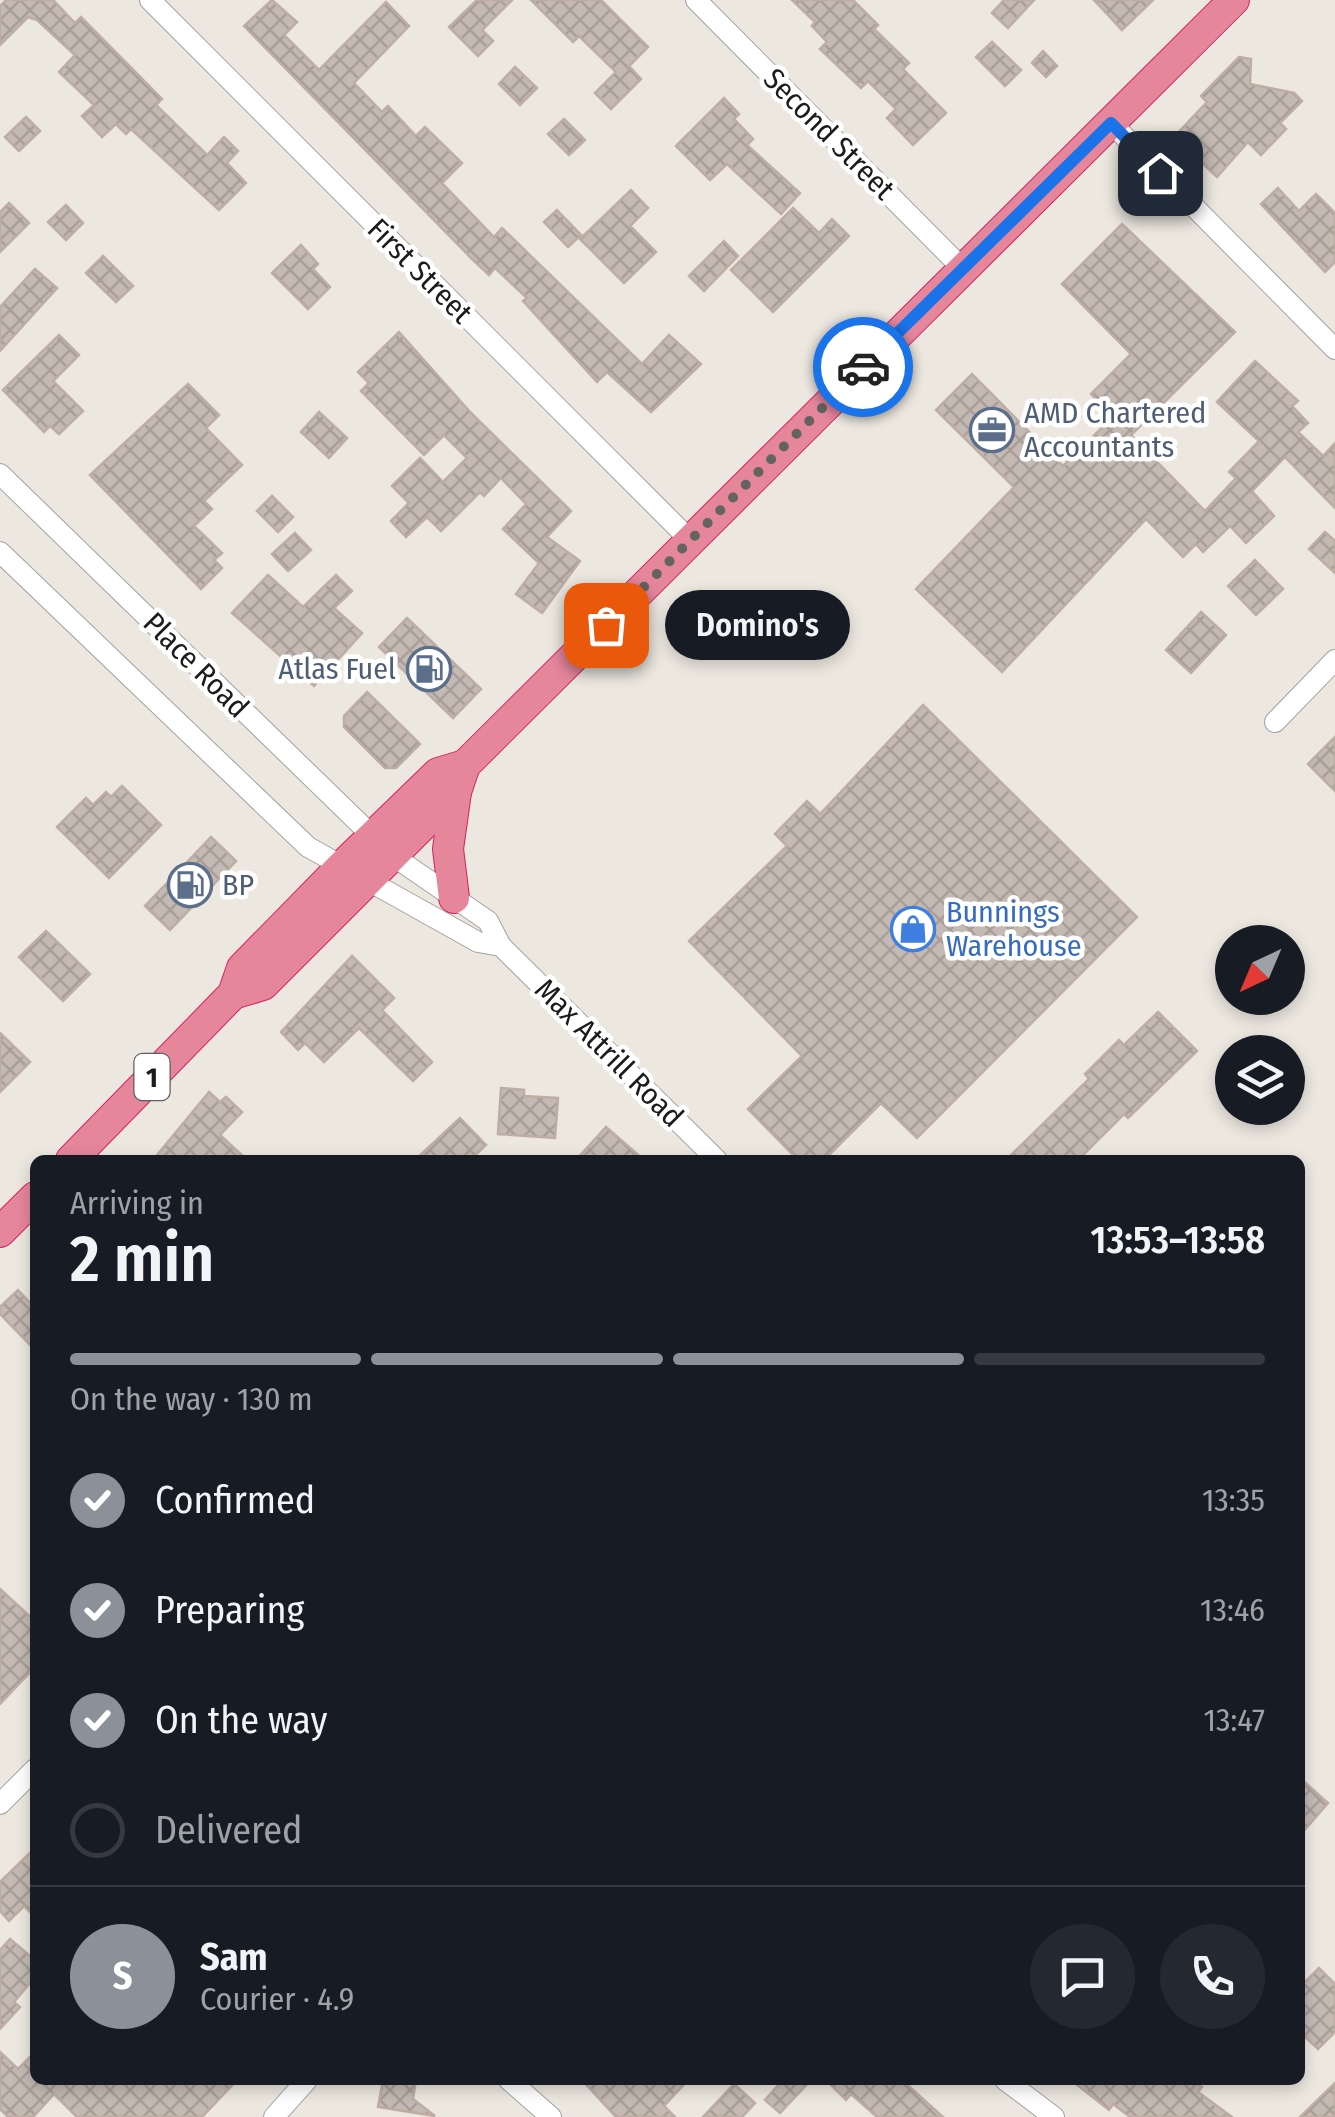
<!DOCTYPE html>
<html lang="en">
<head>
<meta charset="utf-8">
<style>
  body { margin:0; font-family:"Fira Sans Condensed",sans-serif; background:#242831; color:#f1f3f6; height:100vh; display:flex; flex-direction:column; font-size:38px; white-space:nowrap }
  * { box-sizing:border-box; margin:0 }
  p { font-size:32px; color:#9ea1a6 }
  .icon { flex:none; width:55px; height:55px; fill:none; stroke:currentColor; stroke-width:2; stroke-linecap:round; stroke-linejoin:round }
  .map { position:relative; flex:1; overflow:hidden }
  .sheet { position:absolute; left:30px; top:1155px; width:1275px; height:930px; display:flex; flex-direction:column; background:#171b24; border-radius:15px; box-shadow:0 5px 15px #0003 }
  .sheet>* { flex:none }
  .needle { width:65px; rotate:224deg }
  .controls { position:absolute; left:1215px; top:925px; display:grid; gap:20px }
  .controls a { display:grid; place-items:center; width:90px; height:90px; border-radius:50%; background:#171b24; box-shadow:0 5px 15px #0003; font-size:50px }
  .pin { position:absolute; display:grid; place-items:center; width:85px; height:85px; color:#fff; margin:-42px; border-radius:20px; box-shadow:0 5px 15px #0006 }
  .courier { position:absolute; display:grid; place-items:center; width:100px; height:100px; margin:-50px; border:8px solid #1a73e8; border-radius:50%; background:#fff; color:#222; box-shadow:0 2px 12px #0007 }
  .bubble { position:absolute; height:70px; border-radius:35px; background:#171b24; box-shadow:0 5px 15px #0003; font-size:32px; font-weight:600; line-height:70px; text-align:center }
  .headline em { font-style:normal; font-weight:600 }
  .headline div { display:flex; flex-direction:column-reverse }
  .headline { display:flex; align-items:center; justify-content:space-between; height:170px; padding:0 40px }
  h1 { font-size:65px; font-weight:600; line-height:75px }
  .bar { display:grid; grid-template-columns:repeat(4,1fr); gap:15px 10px; align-content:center; height:120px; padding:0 40px }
  .bar i { height:12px; border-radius:8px; background:#363941 }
  .bar .selected { background:#8c9099 }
  .bar p { grid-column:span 4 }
  .line { display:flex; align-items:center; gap:25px; padding:0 40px; border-top:2px solid #363941 }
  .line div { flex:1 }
  .round { display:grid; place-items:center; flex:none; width:105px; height:105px; border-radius:52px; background:#242831 }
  ol { padding:0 40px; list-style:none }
  li { display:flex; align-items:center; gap:30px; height:110px }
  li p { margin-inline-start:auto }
  li .icon { padding:10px; border-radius:50%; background:#8c9099; color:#fff; stroke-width:4 }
  li:last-child { color:#9ea1a6 }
  li i { width:55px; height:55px; border:5px solid #363941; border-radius:50% }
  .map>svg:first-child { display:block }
</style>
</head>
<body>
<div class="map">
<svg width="1335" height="2117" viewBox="0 0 1335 2117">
  <defs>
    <pattern id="building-cross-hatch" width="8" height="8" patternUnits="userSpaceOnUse" patternTransform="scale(2.5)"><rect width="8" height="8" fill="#c4bab3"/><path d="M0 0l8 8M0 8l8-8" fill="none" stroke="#a89f99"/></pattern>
  </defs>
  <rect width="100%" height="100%" fill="#ece8e0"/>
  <!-- building -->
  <g fill="url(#building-cross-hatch)" stroke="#beada2" stroke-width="2.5">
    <polygon points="6,0 53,0 75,23 81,17 162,99 156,105 207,155 224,137 238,151 227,163 246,183 219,210 131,129 126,134 116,124 102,137 82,116 94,105 59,72 75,55 37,20 28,17 0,45 0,6"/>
    <polygon points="272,0 297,22 284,35 319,70 386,2 409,26 354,83 382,112 388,106 416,136 425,127 462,163 442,183 494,237 502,228 642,364 669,335 701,364 651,412 607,372 597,382 523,301 527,298 495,268 489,275 473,260 244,26"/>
    <polygon points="477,0 512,0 482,30 493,41 478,56 449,27"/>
    <polygon points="531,0 601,0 648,47 629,66 641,79 611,109 595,93 616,72 579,36 573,42"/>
    <polygon points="792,0 853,0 878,25 874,29 909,63 903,69 946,113 913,145 887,118 896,109 868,81 861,88 820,49 827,42 812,26 815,22"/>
    <polygon points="1004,0 1034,0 1008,28 992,13"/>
    <polygon points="1094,0 1153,0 1122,30"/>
    <polygon points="992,42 1021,70 1005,86 976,57"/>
    <polygon points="1043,51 1057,66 1046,77 1032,63"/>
    <polygon points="1239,57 1251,59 1250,84 1294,93 1302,101 1280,123 1286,129 1261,155 1248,142 1217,177 1174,137 1207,102 1201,96"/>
    <polygon points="515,67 537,88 520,105 499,84"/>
    <polygon points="724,98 739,114 734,119 753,139 747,145 800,193 781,214 727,164 710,180 676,146"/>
    <polygon points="26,117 40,131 19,151 5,137"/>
    <polygon points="564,119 585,140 569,155 548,134"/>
    <polygon points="1278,188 1299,211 1316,194 1335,213 1335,262 1325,272 1261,204"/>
    <polygon points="631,190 648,208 630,226 656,252 624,283 580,239"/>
    <polygon points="9,203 29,223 0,252 0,212"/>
    <polygon points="66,205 83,223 66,240 48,222"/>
    <polygon points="793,208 819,233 832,219 849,236 773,312 731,270"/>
    <polygon points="557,210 581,235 568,247 544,222"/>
    <polygon points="1122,224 1235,332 1131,435 1205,511 1236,478 1229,472 1259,441 1217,402 1255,361 1298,401 1292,406 1308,423 1298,432 1323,456 1335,443 1335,508 1285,457 1252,491 1274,516 1246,543 1230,526 1203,552 1196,544 1183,557 1146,519 1002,672 916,589 1014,487 936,410 972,374 1063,466 1113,417 1091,394 1131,354 1062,284"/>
    <polygon points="724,241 738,256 704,291 689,276"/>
    <polygon points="301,245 318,264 313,269 330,287 308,309 272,273"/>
    <polygon points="103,256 133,286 116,302 86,273"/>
    <polygon points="35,269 57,288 0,351 0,307"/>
    <polygon points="399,332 471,413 571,511 547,537 580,561 542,613 516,594 539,563 503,529 526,504 501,478 484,496 480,492 441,531 427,517 406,537 391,521 409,503 392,486 420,458 443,482 467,458 444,435 424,455 361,391 369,383 358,372"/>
    <polygon points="59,335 79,355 53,381 83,411 59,434 50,426 44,432 3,390"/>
    <polygon points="188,384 219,415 206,428 242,465 204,501 212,509 194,526 222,553 214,560 222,568 201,589 90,475"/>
    <polygon points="319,412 347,438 329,458 301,432"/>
    <polygon points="272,496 293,517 278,532 257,511"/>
    <polygon points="1325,532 1335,541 1335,573 1309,549"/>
    <polygon points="295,533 311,550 288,571 272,554"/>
    <polygon points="1255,560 1283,589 1256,615 1228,586"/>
    <polygon points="268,575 303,607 336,575 352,591 334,608 362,633 314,686 232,613"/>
    <polygon points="1201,612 1226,635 1191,673 1166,650"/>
    <polygon points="407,618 481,689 453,718 379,647"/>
    <polygon points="367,692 420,744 396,768 385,768 344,727 344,716"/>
    <polygon points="923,705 1137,917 917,1138 881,1103 824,1160 798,1160 748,1109 802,1056 689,941 787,846 775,834 807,801 820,814"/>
    <polygon points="1335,737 1335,791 1308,764"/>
    <polygon points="122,786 161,825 109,878 57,827 86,798 93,805 106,792 111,797"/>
    <polygon points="211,837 236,861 170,930 145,906"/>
    <polygon points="46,931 90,974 63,1001 19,957"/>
    <polygon points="352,956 394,998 382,1010 432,1062 413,1081 359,1028 324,1062 305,1043 298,1050 281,1032"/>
    <polygon points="1158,1012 1197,1051 1128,1118 1124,1114 1078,1160 1006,1160 1089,1079 1085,1074 1119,1040 1124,1045"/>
    <polygon points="0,1033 30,1062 0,1092"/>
    <polygon points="501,1088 524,1090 524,1096 558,1098 555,1138 498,1134"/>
    <polygon points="209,1092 220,1102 226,1097 242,1112 220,1135 247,1160 153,1160"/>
    <polygon points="460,1118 486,1145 470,1160 415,1160"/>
    <polygon points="606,1127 644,1160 576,1160"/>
    <polygon points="18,1290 35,1308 35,1350 0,1314 0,1307"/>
    <polygon points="0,1589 35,1621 35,1667 0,1704"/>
    <polygon points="1300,1778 1328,1803 1300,1835"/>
    <polygon points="35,1848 35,1917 24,1906 9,1921 0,1911 0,1882"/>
    <polygon points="10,1939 35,1960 35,1977 14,2002 20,2007 0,2029 0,1950"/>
    <polygon points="1319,1968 1335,1984 1335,2032 1318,2049 1300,2032 1300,1987"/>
    <polygon points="0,2052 18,2069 35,2052 35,2080 237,2080 202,2117 77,2117 54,2094 33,2117 8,2117 0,2109"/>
    <polygon points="383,2080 416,2080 413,2099 435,2116 378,2107"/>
    <polygon points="582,2080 688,2080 664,2106 675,2117 616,2117"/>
    <polygon points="783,2080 811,2080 780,2113 765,2100"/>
    <polygon points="826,2080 902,2080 943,2117 877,2117 851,2094 846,2100"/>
    <polygon points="1071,2080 1192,2080 1202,2087 1198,2092 1232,2117 1130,2117 1113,2104 1109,2110"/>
    <polygon points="1335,2083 1335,2117 1300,2117"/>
    <polygon points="734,2084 755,2103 742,2117 703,2117"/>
  </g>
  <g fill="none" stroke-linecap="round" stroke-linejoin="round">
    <defs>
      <g id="minor">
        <polyline points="150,0 691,541"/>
        <polyline points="696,0 962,268"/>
        <polyline points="1111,123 1335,349"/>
        <polyline points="0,474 393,856 488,921 501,946 717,1160"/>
        <polyline points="0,552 308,847 478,942 501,946"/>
        <polyline points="1275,722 1335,660"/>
        <polyline points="0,1804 35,1769"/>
        <polyline points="509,2080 551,2117"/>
        <polyline points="1005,2080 1054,2117"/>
        <polyline points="274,2117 307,2080"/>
      </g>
      <g id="highway">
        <polyline points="454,898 448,849 456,792"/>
        <polyline points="233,994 263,985 456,792 465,765 1234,0"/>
        <polyline points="71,1160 233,994 242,968 342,866 438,773 465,765"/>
        <polyline points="0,1232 35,1197"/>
      </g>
    </defs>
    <!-- minor casing -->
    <use href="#minor" stroke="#a2a2a2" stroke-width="22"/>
    <!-- highway casing -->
    <use href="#highway" stroke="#d42366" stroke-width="32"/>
    <!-- minor -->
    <use href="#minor" stroke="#fff" stroke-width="20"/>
    <!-- highway -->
    <use href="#highway" stroke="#e5869b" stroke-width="30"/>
  </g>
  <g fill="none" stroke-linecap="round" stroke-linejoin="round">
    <!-- done -->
    <polyline stroke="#646360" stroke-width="10" stroke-dasharray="0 18" points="606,625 863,367"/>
    <!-- route -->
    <polyline stroke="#1a73e8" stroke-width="12" points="863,367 1111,123 1160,173"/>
  </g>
  <!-- icons -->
  <defs>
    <symbol id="office-ring" viewBox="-11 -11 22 22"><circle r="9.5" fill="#fff" stroke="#5c6f8a" stroke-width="1.5"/><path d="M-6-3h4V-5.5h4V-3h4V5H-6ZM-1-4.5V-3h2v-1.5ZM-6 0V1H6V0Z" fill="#5c6f8a"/></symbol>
    <symbol id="fuel-ring" viewBox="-11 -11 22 22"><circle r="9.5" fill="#fff" stroke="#5c6f8a" stroke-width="1.5"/><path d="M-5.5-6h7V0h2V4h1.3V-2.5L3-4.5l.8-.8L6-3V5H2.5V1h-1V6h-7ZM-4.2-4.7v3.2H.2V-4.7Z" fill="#5c6f8a"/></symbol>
    <symbol id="shop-ring" viewBox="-11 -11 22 22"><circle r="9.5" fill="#fff" stroke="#3f7fe0" stroke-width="1.5"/><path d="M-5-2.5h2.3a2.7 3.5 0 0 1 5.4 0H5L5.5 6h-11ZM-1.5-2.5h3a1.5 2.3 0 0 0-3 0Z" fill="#3f7fe0"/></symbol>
  </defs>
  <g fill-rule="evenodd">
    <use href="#office-ring" x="967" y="405" width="50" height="50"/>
    <use href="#fuel-ring" x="404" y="644" width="50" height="50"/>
    <use href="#fuel-ring" x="165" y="860" width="50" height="50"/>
    <use href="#shop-ring" x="888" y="904" width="50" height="50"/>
  </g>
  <g text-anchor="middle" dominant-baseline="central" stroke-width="9" stroke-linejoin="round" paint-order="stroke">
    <!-- shield labels -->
    <rect fill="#fff" stroke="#5f5f5f" stroke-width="2.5" x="134.5" y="1054" width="35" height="46" rx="8"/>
    <g font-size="28" font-weight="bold" fill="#1b1b1b">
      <text x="152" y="1077">1</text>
    </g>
    <!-- street labels -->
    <g font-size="30" fill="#1b1b1b" stroke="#fff">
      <text transform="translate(829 134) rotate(45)">Second Street</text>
      <text transform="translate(420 271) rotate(45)">First Street</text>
      <text transform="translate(196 665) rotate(45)">Place Road</text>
      <text transform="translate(609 1053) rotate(45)">Max Attrill Road</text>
    </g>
    <!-- service labels -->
    <g font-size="30" fill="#4e5e75" stroke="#fff" text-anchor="start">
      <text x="1024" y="413">AMD Chartered<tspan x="1024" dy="34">Accountants</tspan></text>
      <text x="396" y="669" text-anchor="end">Atlas Fuel</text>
      <text x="222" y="885">BP</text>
    </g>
    <!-- shop labels -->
    <g font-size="30" fill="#366cbe" stroke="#fff" text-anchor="start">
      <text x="946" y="912">Bunnings<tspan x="946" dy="34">Warehouse</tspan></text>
    </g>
  </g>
</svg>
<div class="controls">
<a><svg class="needle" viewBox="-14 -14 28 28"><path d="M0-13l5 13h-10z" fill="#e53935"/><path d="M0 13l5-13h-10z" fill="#9ea1a6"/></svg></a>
<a><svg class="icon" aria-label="layers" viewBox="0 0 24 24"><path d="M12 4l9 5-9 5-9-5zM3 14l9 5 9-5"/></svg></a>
</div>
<div class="pin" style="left:606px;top:625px;background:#ea580c"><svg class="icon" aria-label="bag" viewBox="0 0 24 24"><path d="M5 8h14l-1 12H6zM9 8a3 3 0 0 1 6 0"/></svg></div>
<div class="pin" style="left:1160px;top:173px;background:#1f2937"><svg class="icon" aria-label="home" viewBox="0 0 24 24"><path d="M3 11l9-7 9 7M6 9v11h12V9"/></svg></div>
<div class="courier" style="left:863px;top:367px"><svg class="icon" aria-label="car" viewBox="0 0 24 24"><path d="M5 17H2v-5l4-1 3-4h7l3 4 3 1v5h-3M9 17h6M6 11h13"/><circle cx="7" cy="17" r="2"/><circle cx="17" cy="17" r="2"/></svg></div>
<div class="bubble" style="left:665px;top:590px;width:185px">Domino's</div>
<section class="sheet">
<div class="headline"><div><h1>2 min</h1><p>Arriving in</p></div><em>13:53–13:58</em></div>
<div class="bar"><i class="selected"></i><i class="selected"></i><i class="selected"></i><i></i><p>On the way · 130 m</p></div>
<ol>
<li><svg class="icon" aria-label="check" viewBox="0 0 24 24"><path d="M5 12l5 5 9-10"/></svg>Confirmed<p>13:35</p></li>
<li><svg class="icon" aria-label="check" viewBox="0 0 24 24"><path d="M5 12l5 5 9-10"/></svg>Preparing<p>13:46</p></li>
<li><svg class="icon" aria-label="check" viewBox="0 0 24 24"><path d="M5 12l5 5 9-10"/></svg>On the way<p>13:47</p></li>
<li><i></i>Delivered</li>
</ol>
<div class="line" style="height:180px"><b class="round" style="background:#8c9099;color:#fff">S</b><div><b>Sam</b><p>Courier · 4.9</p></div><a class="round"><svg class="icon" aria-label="chat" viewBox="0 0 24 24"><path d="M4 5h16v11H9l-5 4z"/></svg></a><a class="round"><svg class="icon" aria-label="phone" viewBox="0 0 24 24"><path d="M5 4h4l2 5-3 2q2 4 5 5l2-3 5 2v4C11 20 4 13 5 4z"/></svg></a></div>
</section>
</div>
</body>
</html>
